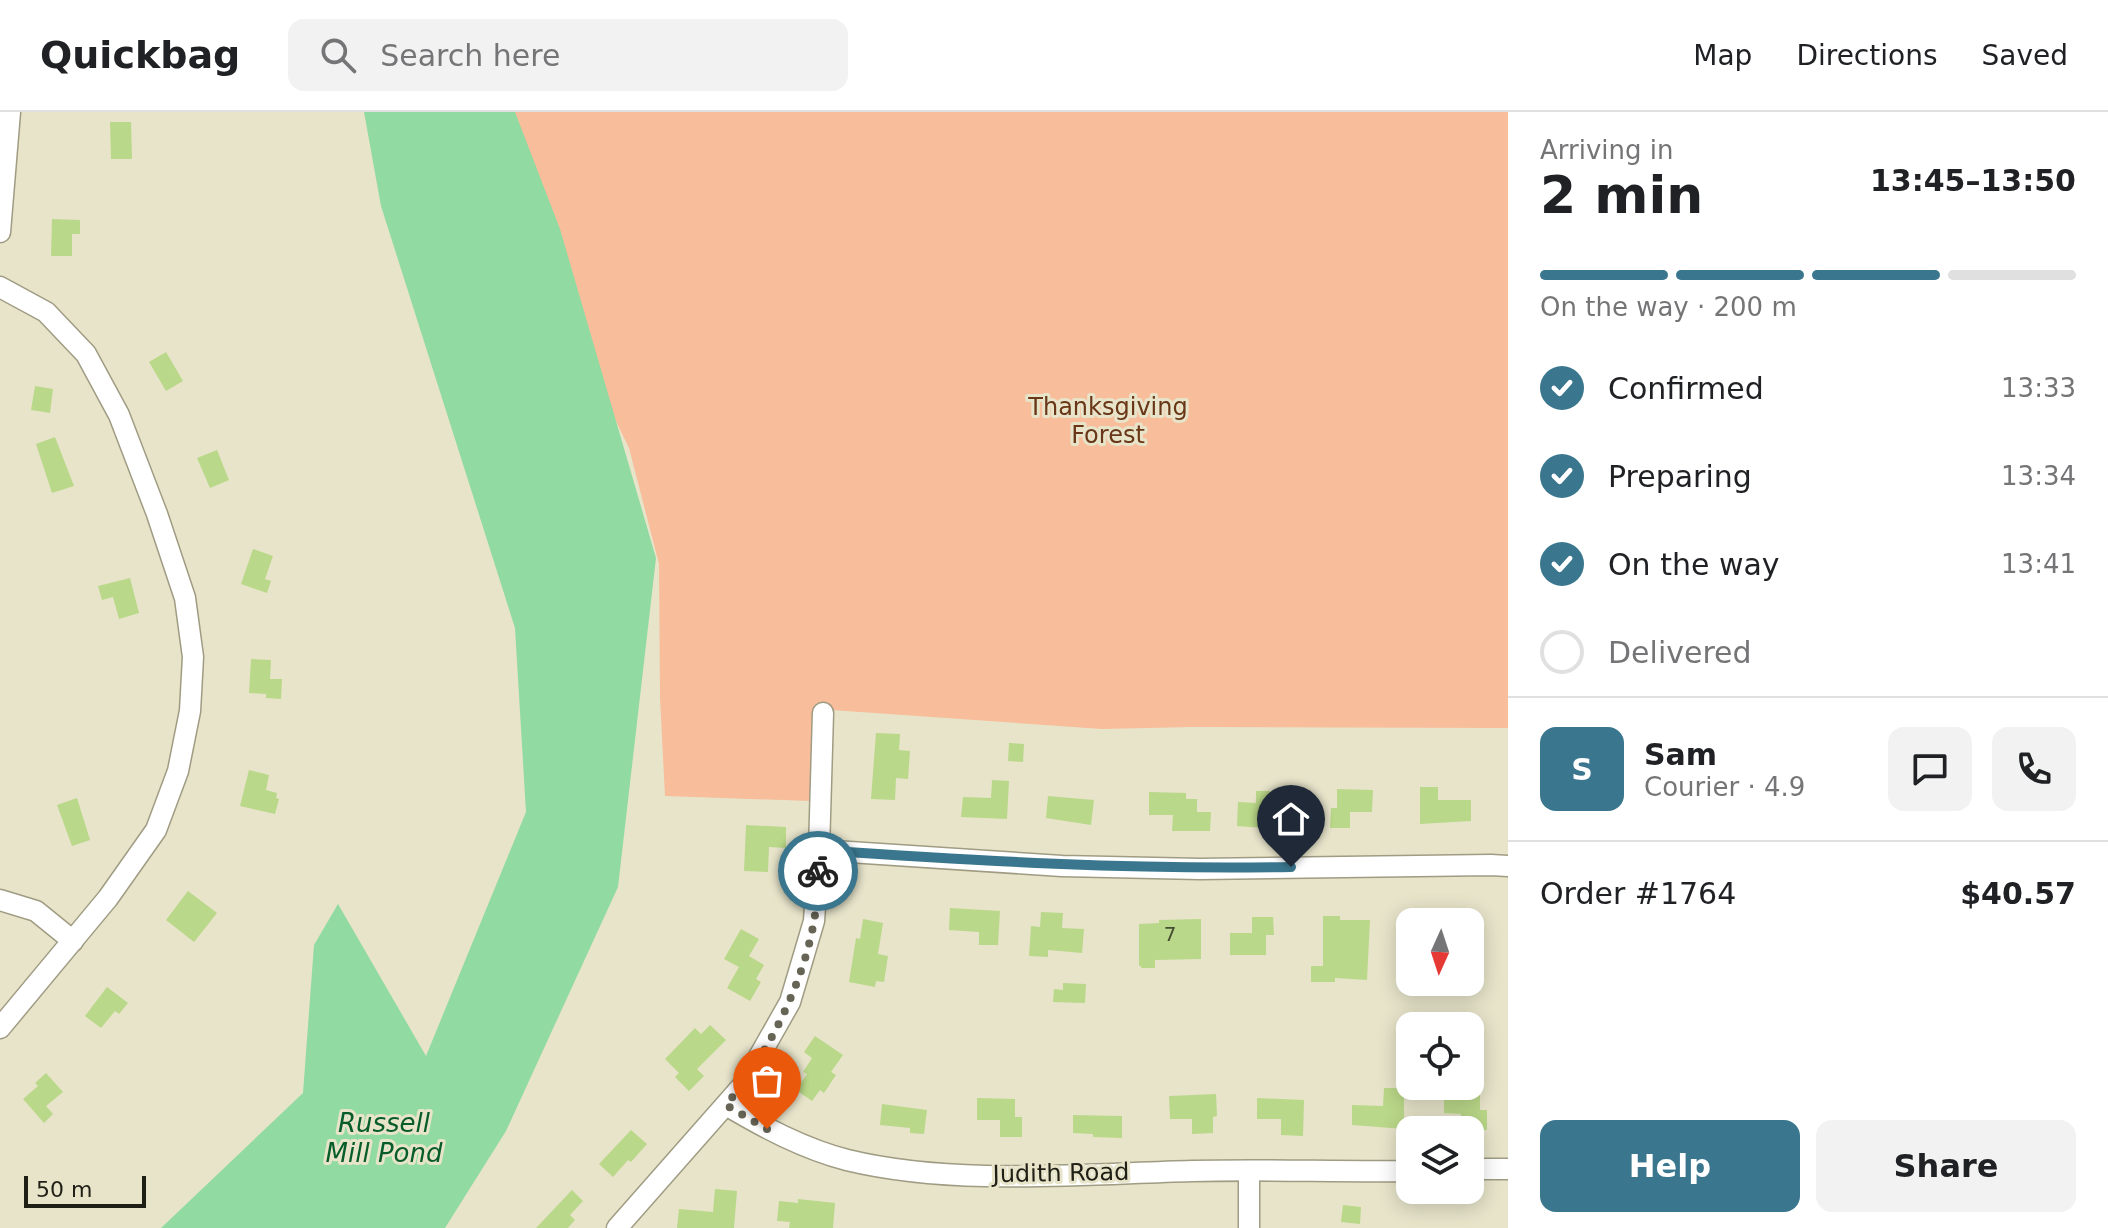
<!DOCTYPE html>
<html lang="en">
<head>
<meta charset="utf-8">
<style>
  body { margin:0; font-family:"DejaVu Sans",sans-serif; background:#f2f2f2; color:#202124; height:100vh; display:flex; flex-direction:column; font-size:30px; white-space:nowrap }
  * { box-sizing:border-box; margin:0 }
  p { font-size:26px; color:#757577 }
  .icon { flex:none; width:44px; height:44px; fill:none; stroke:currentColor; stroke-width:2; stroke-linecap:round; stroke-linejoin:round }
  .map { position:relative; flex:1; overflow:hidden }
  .details { display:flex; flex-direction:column; background:#fff; width:600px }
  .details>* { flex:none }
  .needle { width:52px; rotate:183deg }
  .buttons { position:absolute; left:1396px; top:796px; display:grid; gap:16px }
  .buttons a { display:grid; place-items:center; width:88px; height:88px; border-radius:16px; background:#fff; box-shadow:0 4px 20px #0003; font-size:40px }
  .scale { position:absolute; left:24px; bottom:20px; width:122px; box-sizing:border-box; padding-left:8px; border:4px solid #201f16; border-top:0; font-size:22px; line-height:28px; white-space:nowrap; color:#201f16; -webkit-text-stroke:6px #e7e4ca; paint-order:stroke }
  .pin { position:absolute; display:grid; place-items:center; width:68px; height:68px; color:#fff; margin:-82px -34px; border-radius:50% 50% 50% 0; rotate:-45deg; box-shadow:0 0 8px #0007 }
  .pin .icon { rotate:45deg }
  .courier { position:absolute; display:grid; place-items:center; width:80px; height:80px; margin:-40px; border:6px solid #3a778e; border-radius:50%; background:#fff; color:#222; box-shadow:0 2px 10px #0007 }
  .summary em { font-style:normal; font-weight:700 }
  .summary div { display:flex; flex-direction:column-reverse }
  .summary { display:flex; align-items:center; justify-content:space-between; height:136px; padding:0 32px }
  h1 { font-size:52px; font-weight:700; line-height:60px }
  .bar { display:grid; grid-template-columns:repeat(4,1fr); gap:12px 8px; align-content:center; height:96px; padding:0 32px }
  .bar i { height:10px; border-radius:6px; background:#e0e0e0 }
  .bar .on { background:#3a778e }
  .bar p { grid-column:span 4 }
  .line { display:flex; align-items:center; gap:20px; padding:0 32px; border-top:2px solid #e0e0e0 }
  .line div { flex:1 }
  .round { display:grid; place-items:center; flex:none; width:84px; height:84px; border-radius:16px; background:#f2f2f2 }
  ol { padding:0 32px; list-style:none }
  li { display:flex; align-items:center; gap:24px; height:88px }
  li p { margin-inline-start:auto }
  li .icon { padding:8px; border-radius:50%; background:#3a778e; color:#fff; stroke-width:4 }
  li:last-child { color:#757577 }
  li i { width:44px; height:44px; border:4px solid #e0e0e0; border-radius:50% }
  .action { display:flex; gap:16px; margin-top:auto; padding:16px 32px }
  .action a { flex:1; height:92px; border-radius:16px; background:#3a778e; color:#fff; font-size:32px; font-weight:700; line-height:92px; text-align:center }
  .action a+a { background:#f2f2f2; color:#202124 }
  header { display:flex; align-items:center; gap:48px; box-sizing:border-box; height:112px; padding:0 40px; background:#fff; border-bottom:2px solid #e0e0e0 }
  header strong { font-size:38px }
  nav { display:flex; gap:44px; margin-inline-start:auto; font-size:28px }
  .search { width:560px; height:72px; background:#f2f2f2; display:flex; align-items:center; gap:20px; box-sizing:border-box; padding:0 28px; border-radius:16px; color:#757577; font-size:30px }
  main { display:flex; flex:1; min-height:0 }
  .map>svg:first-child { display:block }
</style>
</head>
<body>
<header>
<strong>Quickbag</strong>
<div class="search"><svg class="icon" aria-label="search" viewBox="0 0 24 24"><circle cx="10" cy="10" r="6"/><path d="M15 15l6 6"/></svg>Search here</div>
<nav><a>Map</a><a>Directions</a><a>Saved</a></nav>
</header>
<main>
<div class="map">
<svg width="1508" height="1116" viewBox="0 0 1508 1116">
  <rect width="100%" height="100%" fill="#e7e4ca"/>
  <!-- green -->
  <polygon fill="#f8bd9b" points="507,0 1508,0 1508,616 1191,615 1102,617 817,597 811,689 665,684 660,585 659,452 629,336 610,297"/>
  <!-- water -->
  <polygon fill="#91daa1" points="364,0 515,0 560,117 656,446 618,775 506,1019 445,1116 161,1116 303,981 314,833 338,792 426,944 526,700 515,516 381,94"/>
  <!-- building -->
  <g fill="#bad889">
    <polygon points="110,10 131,10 132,47 111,47"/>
    <polygon points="52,107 80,108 80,122 72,122 72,144 51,144"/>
    <polygon points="166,240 183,269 166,279 149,250"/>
    <polygon points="35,274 53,277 50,301 31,298"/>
    <polygon points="55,325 74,374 52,381 36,332"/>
    <polygon points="217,338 229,368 210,376 197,346"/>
    <polygon points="253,437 273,444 265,467 271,469 267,481 241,472"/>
    <polygon points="130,466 139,501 119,507 113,485 102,488 98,474"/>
    <polygon points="251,547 271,548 270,567 282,567 281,587 266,586 266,582 249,581"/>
    <polygon points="876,621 900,622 899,638 910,639 908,667 896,666 895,688 871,687"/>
    <polygon points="1009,631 1024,632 1023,650 1008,649"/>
    <polygon points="249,658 269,663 266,678 277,681 276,686 279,687 275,702 240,694"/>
    <polygon points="992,668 1009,669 1007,707 961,705 963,685 991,686"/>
    <polygon points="1420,675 1438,675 1438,688 1471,688 1471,709 1420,712"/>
    <polygon points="1337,677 1373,678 1372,700 1350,700 1350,716 1330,716 1331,696 1337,696"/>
    <polygon points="1256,679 1270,679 1269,690 1283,691 1282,712 1264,711 1264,716 1237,714 1238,690 1256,691"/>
    <polygon points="1149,680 1186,681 1186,687 1197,687 1197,700 1211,700 1210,719 1172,719 1173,703 1149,703"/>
    <polygon points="1048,684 1094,688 1091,713 1046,706"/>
    <polygon points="77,686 90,728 72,734 57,693"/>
    <polygon points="746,713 786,715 786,736 769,735 768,760 744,759"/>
    <polygon points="188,779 217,801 194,830 166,808"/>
    <polygon points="950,796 1000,799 998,833 979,833 979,820 949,818"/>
    <polygon points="1041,800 1063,801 1062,816 1084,817 1082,841 1048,838 1048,845 1029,844 1031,814 1040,815"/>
    <polygon points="1323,804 1340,804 1340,808 1370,808 1367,868 1335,866 1335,870 1311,870 1311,854 1323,854"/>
    <polygon points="1252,805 1273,805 1274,823 1266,823 1266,843 1230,843 1230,821 1252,821"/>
    <polygon points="863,807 883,811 878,842 888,844 884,870 876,869 875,875 849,870 856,826 860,827"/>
    <polygon points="1201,807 1201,847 1155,848 1155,856 1142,856 1139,853 1139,812 1159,811 1159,808"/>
    <polygon points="741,817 759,827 749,844 764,853 756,867 761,870 750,889 727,876 739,855 724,847"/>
    <polygon points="1063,871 1086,872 1085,891 1053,890 1054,877 1063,878"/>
    <polygon points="107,875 128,891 119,902 115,899 101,916 85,904"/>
    <polygon points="710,913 726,928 697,957 704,964 689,979 675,965 679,961 665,947 695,916 701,922"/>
    <polygon points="815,924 843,943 831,960 836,963 824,981 820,978 812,989 796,978 807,962 803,960 812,946 804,940"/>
    <polygon points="46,961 63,980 46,994 53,1002 44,1011 23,987 38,974 35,971"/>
    <polygon points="1384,976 1404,976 1404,1017 1352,1013 1352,993 1383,994"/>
    <polygon points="1444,980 1480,980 1480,998 1487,998 1487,1018 1464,1017 1465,1004 1461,1004 1461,1002 1444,1001"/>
    <polygon points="1216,982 1217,1004 1213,1005 1213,1021 1192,1022 1192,1007 1170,1007 1169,984"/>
    <polygon points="977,986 1015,987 1015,1005 1022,1005 1022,1025 1000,1025 1000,1008 977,1008"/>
    <polygon points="1257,986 1304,988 1303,1024 1281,1023 1281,1007 1257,1007"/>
    <polygon points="882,992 927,998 924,1022 910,1021 910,1016 880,1013"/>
    <polygon points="1073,1003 1122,1004 1122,1026 1093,1025 1093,1022 1073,1021"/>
    <polygon points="631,1018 647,1032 631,1050 628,1048 613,1065 599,1052"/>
    <polygon points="715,1077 737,1079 734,1116 677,1116 679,1097 713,1100"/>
    <polygon points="572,1078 583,1089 570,1103 575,1108 568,1116 536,1116"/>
    <polygon points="798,1087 835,1091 833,1116 789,1116 790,1110 777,1109 779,1089 798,1091"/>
    <polygon points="1343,1093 1361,1095 1360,1112 1341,1110"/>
  </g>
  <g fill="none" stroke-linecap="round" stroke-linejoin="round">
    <defs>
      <g id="minor">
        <polyline points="0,120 10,0"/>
        <polyline points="0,175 46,200 86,242 119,303 157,402 185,486 193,545 190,599 178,659 156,718 108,786 0,916"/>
        <polyline points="819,738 1062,754 1200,757 1491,753 1508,754"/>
        <polyline points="0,788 36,799 73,829"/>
        <path d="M726,993c37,22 78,44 121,55 107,26 234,14 345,11 72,-2 145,1 218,0"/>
        <polyline points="1470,1057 1508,1057"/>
        <polyline points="617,1116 743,973 790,890 814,809 819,738 823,601"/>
        <polyline points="1249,1116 1249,1059"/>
      </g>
    </defs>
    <!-- minor casing -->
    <use href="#minor" stroke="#9f9c83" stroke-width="23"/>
    <!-- minor -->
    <use href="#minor" stroke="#fff" stroke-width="20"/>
  </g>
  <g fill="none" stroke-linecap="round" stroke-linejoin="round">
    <!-- done -->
    <path stroke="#666455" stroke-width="8" stroke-dasharray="0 14.4" d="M767,1017l-41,-24c41,-49 77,-120 88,-184 3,-16 3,-34 4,-50"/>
    <!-- route -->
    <path stroke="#3a778e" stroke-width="10" d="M818,759l1,-21c158,11 314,20 472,17"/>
  </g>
  <g text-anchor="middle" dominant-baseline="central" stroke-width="6" stroke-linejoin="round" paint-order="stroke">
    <!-- number labels -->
    <g font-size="20" fill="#464d33">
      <text x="1170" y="822">7</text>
    </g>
    <!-- park labels -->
    <g font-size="24" fill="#693717" stroke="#e7e4ca">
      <text x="1108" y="295">Thanksgiving<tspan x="1108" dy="28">Forest</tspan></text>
    </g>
    <!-- street labels -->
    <g font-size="24" fill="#201f16" stroke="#e7e4ca">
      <text transform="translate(1061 1061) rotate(-1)">Judith Road</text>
    </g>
    <!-- water labels -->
    <g font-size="26" font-style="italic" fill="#075d2a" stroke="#e7e4ca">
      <text x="384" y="1011">Russell<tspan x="384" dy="30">Mill Pond</tspan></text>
    </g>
  </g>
</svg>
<div class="buttons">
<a><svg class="needle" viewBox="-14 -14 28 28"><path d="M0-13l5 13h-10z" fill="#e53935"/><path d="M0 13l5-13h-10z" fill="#757577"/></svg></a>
<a><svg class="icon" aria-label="locate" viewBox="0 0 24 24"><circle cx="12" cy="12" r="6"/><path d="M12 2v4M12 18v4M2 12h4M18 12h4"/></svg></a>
<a><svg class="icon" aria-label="layers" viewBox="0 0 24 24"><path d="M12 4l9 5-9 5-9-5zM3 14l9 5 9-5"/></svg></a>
</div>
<div class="scale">50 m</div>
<div class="pin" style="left:767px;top:1017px;background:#ea580c"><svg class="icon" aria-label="bag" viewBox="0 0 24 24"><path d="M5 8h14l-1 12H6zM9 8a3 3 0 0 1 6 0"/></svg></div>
<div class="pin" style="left:1291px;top:755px;background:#1f2937"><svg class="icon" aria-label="home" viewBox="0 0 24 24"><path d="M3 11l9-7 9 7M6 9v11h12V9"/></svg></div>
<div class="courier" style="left:818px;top:759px"><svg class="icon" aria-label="bike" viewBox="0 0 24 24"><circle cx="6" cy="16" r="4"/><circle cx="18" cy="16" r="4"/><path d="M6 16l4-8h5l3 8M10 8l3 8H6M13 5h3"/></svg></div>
</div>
<section class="details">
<div class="summary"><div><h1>2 min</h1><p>Arriving in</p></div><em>13:45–13:50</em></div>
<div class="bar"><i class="on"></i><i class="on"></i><i class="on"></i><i></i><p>On the way · 200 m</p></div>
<ol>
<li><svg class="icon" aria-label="check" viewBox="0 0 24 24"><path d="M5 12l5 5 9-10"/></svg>Confirmed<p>13:33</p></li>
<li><svg class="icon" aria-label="check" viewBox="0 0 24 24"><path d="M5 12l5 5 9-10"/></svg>Preparing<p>13:34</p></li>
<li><svg class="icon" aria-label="check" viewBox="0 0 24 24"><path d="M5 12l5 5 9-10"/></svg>On the way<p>13:41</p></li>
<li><i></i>Delivered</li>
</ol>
<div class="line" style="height:144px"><b class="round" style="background:#3a778e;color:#fff">S</b><div><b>Sam</b><p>Courier · 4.9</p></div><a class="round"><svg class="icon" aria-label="chat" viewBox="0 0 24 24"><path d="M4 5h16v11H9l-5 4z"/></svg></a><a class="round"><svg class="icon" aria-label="phone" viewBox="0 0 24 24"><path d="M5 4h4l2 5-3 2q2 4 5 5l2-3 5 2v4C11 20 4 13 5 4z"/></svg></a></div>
<div class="line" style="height:104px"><div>Order #1764</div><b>$40.57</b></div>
<div class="action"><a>Help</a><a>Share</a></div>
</section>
</main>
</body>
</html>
